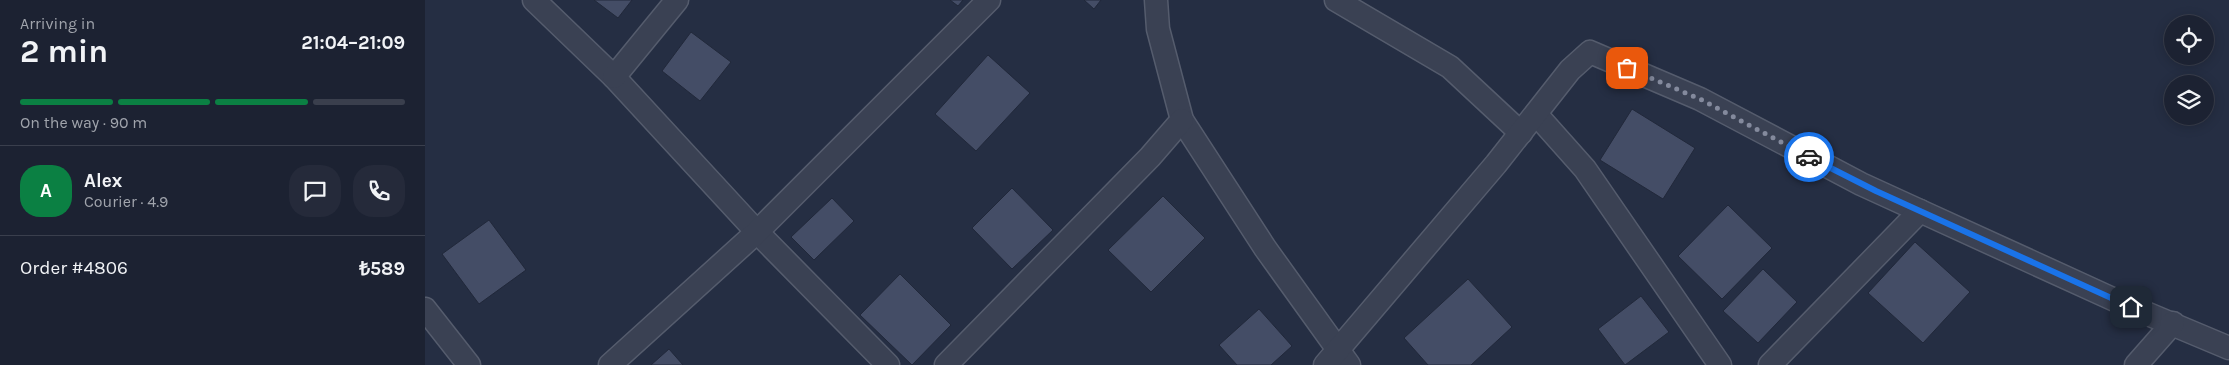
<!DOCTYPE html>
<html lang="en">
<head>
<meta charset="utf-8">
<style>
  body { margin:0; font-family:Karla,sans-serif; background:#252a3a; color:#f1f3f6; height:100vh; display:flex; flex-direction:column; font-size:19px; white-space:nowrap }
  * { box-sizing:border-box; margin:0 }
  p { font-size:16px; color:#a0a4ac }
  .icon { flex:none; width:28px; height:28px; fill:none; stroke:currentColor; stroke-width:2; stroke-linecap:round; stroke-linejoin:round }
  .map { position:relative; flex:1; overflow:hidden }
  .sheet { display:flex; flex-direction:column; background:#1c2232; width:425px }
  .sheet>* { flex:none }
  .buttons { position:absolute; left:1739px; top:15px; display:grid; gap:10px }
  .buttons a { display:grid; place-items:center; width:50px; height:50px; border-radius:50%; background:#1c2232; box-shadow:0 2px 12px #0003,0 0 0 1px #3a3f4d; font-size:25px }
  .pin { position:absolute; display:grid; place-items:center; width:42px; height:42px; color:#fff; margin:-21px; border-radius:10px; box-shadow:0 2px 8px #0006 }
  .courier { position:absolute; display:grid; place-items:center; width:50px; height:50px; margin:-25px; border:4px solid #1a73e8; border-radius:50%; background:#fff; color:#222; box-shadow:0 1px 6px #0007 }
  .headline em { font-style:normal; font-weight:700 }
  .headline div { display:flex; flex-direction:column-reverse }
  .headline { display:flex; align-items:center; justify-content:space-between; height:85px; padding:0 20px }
  h1 { font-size:32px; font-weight:700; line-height:38px }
  .bar { display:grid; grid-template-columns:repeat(4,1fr); gap:8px 5px; align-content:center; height:60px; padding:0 20px }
  .bar i { height:6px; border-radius:4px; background:#3a3f4d }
  .bar .active { background:#0b8043 }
  .bar p { grid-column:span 4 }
  .line { display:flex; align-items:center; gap:12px; padding:0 20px; border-top:1px solid #3a3f4d }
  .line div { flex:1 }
  .round { display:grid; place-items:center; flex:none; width:52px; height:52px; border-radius:20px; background:#252a3a }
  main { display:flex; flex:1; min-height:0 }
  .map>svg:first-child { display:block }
</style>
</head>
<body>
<main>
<section class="sheet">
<div class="headline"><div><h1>2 min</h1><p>Arriving in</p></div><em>21:04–21:09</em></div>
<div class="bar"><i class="active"></i><i class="active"></i><i class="active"></i><i></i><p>On the way · 90 m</p></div>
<div class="line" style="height:90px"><b class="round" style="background:#0b8043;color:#fff">A</b><div><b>Alex</b><p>Courier · 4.9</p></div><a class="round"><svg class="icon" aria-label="chat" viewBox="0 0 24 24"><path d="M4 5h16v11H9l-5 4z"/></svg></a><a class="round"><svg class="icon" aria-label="phone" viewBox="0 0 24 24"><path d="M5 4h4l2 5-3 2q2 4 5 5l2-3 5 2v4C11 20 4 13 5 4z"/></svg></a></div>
<div class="line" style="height:65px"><div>Order #4806</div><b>₺589</b></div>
</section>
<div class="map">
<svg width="1804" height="365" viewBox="0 0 1804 365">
  <rect width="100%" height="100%" fill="#252e43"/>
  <!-- building -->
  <g fill="#444d66" stroke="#21283a">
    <polygon points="169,0 207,0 193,18"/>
    <polygon points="525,0 538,0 533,6"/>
    <polygon points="659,0 676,0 669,9"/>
    <polygon points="266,32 306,62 275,101 237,71"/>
    <polygon points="563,55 605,93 551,151 510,114"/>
    <polygon points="1207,109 1270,148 1238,199 1175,160"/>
    <polygon points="587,188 628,230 587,269 547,228"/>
    <polygon points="738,196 780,238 726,292 683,250"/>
    <polygon points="407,198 429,221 389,260 366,237"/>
    <polygon points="1303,205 1347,248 1297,299 1253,256"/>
    <polygon points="64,220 101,270 54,304 17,254"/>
    <polygon points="1490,242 1545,292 1498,343 1443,293"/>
    <polygon points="1338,269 1372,302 1333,343 1298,311"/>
    <polygon points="475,274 526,325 487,365 435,315"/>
    <polygon points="1043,279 1087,327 1046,365 1003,365 979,338"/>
    <polygon points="1216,296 1244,332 1200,365 1173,329"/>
    <polygon points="834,309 867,346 846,365 812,365 794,345"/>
    <polygon points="244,349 258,365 226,365"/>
  </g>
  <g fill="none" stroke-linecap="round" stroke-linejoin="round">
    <defs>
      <g id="street">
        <polyline points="109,0 189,77 332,232 463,365"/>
        <polyline points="731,0 733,29 757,120 840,248 924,365"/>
        <polyline points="911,0 1025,67 1096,133"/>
        <polyline points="189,77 252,0"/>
        <polyline points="1111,114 1160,169 1295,365"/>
        <polyline points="0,309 44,365"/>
        <polyline points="185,365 332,232 564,0"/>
        <polyline points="521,365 725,157 757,120"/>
        <polyline points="900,365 1071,164 1145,70 1165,52 1275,99 1436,184 1495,211 1692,301 1804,348"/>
        <polyline points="1345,365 1495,211"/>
        <polyline points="1711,365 1748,323"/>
      </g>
    </defs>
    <!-- street casing -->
    <use href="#street" stroke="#555c6d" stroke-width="25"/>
    <!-- street -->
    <use href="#street" stroke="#3a4153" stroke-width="22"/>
  </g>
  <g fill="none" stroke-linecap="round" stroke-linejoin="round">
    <!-- done -->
    <polyline stroke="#848a9d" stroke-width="5" stroke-dasharray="0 9" points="1202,68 1275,99 1384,157"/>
    <!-- route -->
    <polyline stroke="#1a73e8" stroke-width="6" points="1384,157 1451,191 1706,307"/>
  </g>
</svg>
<div class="buttons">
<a><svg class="icon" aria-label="locate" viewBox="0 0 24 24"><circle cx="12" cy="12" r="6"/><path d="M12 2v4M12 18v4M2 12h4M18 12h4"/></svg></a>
<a><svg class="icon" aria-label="layers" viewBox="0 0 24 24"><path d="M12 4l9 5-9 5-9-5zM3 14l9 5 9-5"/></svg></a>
</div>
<div class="pin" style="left:1202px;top:68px;background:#ea580c"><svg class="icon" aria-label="bag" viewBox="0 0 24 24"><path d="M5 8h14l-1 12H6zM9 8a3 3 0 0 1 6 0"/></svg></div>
<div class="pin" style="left:1706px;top:307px;background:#1f2937"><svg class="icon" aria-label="home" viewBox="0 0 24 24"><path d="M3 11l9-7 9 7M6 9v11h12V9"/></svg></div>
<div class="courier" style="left:1384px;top:157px"><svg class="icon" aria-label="car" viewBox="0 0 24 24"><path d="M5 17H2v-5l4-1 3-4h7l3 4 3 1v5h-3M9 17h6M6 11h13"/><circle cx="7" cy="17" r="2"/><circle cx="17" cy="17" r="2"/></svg></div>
</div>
</main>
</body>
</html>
